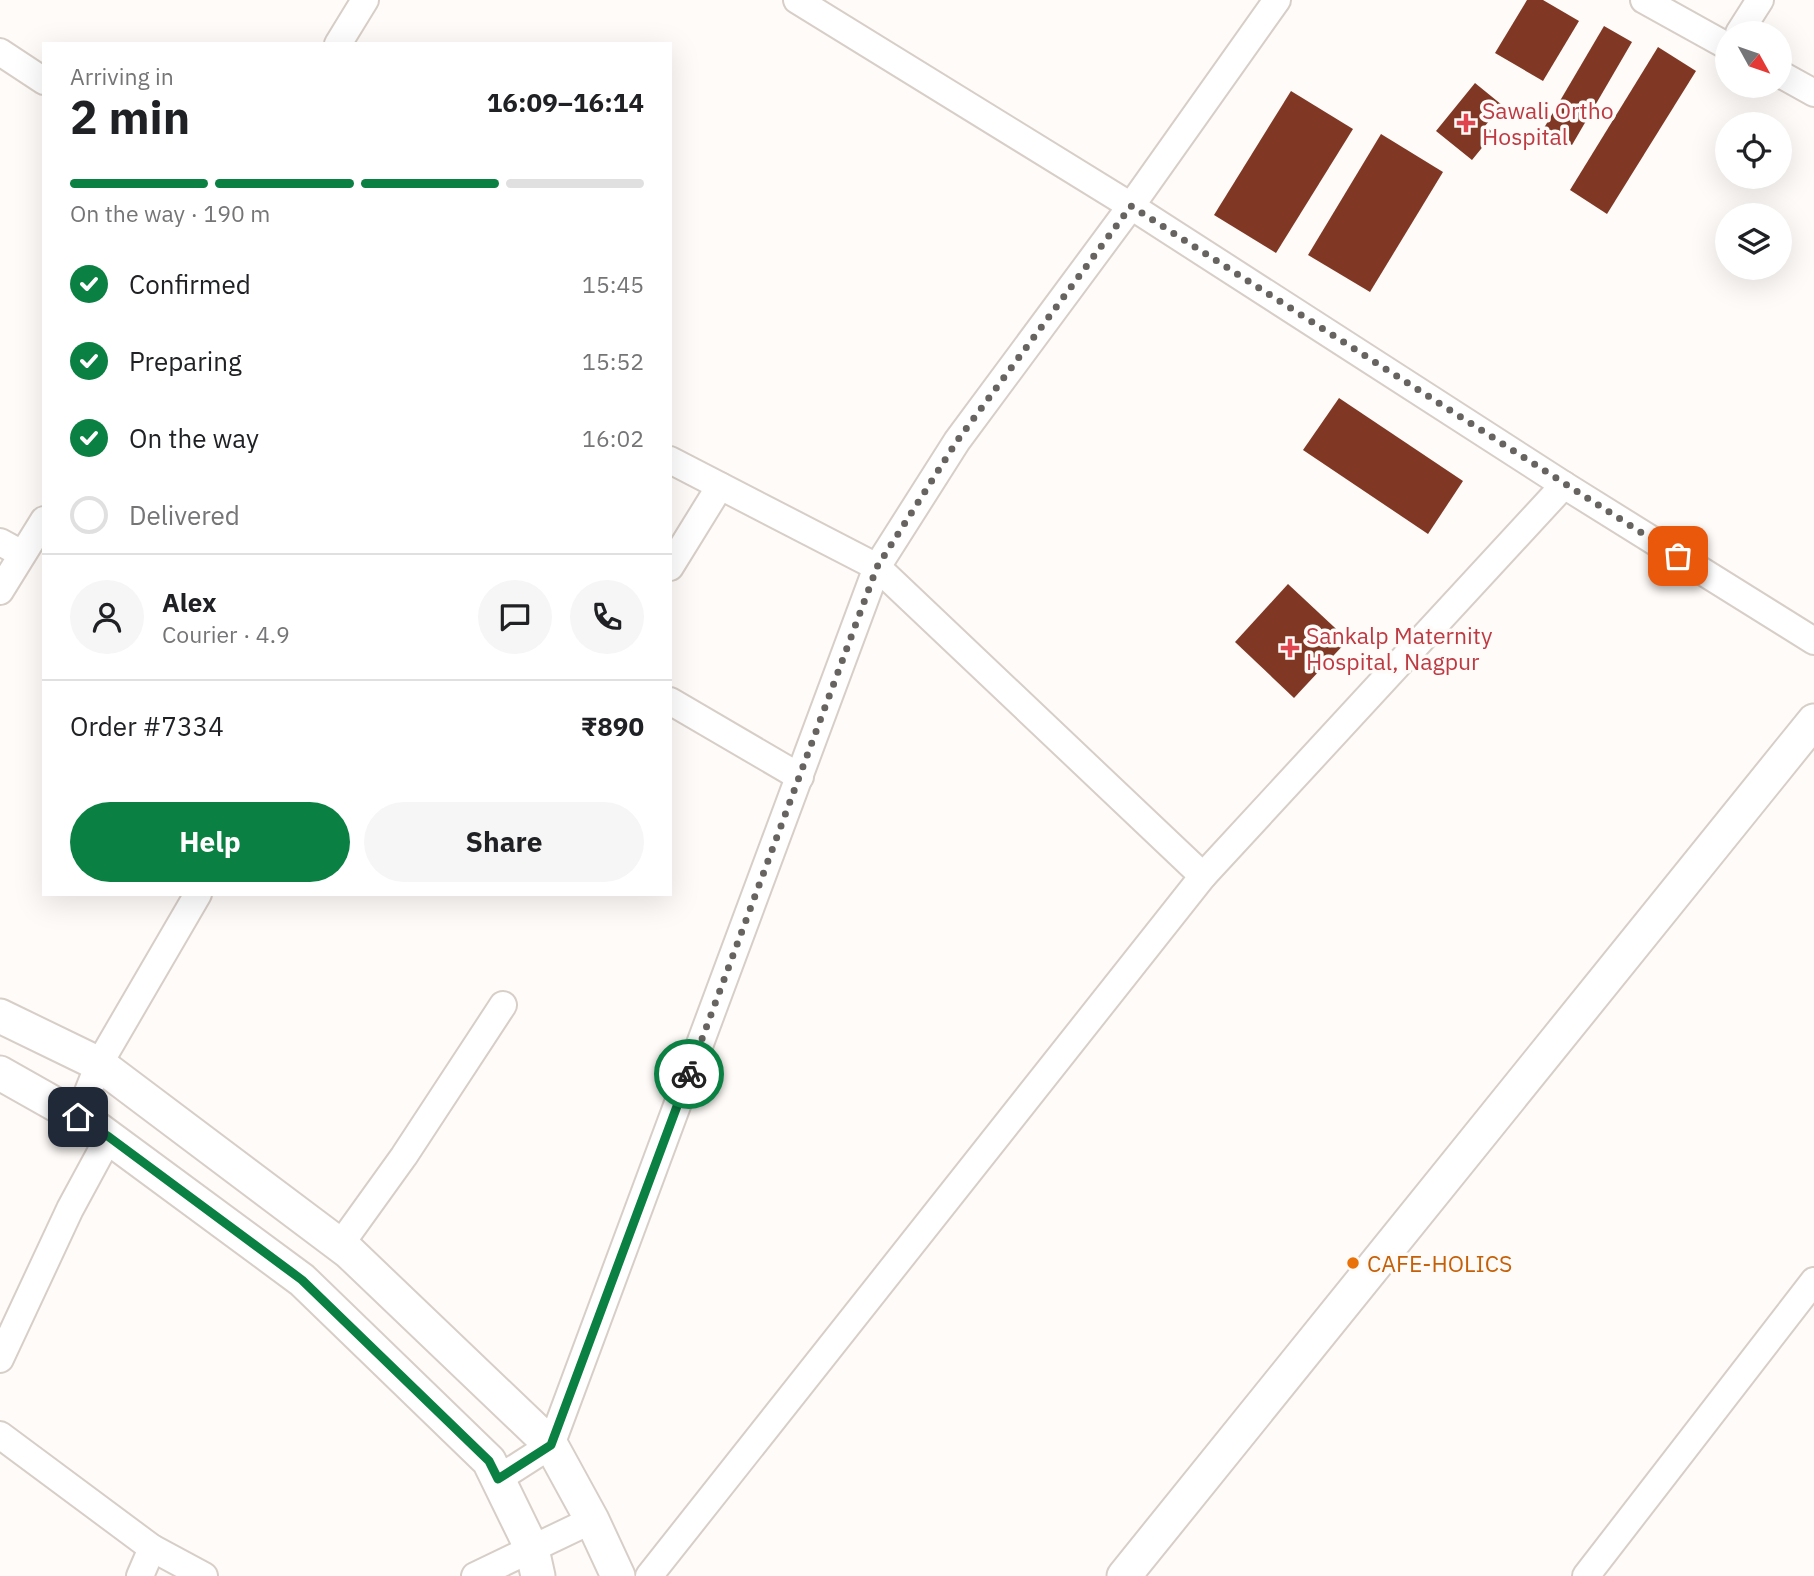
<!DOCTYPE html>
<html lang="en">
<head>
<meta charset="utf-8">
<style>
  body { margin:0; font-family:"IBM Plex Sans",sans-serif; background:#f6f6f6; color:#202124; height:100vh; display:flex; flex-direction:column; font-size:26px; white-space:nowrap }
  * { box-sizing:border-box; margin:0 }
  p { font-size:23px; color:#757577 }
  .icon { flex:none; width:38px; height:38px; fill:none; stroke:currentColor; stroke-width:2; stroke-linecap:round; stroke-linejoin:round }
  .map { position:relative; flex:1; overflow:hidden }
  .side { position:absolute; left:42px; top:42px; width:630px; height:854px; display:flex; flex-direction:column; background:#fff; border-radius:0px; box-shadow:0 7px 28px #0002 }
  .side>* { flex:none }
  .needle { width:46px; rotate:130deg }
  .buttons { position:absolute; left:1715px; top:21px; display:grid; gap:14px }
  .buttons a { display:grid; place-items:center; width:77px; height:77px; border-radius:50%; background:#fff; box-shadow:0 7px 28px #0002; font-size:35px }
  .pin { position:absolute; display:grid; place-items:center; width:60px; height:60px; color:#fff; margin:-30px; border-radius:14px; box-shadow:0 4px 10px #0006 }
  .courier { position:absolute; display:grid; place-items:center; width:70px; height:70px; margin:-35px; border:5px solid #0b8043; border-radius:50%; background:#fff; color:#222; box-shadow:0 2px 9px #0007 }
  .head em { font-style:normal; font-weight:800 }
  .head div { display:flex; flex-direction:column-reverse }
  .head { display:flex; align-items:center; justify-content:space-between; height:119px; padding:0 28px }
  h1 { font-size:46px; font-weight:800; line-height:52px }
  .bar { display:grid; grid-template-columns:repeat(4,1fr); gap:10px 7px; align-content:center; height:84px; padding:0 28px }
  .bar i { height:9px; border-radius:5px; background:#e0e0e0 }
  .bar .active { background:#0b8043 }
  .bar p { grid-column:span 4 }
  .line { display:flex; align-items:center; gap:18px; padding:0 28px; border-top:2px solid #e0e0e0 }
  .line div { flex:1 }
  .round { display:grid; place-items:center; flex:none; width:74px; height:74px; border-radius:37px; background:#f6f6f6 }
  ol { padding:0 28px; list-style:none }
  li { display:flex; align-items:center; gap:21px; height:77px }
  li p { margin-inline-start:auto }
  li .icon { padding:7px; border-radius:50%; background:#0b8043; color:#fff; stroke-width:4 }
  li:last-child { color:#757577 }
  li i { width:38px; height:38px; border:4px solid #e0e0e0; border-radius:50% }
  .action { display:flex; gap:14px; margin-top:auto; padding:14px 28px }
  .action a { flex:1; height:80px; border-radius:42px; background:#0b8043; color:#fff; font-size:28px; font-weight:800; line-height:80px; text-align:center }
  .action a+a { background:#f6f6f6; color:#202124 }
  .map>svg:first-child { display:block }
</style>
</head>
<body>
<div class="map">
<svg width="1814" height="1576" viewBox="0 0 1814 1576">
  <rect width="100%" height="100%" fill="#fefbf8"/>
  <!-- building -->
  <g fill="#803825">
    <polygon points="1527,0 1543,0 1579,21 1543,81 1495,53"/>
    <polygon points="1604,26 1632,42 1572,145 1544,128"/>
    <polygon points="1658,47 1696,71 1607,214 1570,190"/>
    <polygon points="1475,83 1502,105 1485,126 1494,133 1472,160 1436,131"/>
    <polygon points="1291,91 1353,129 1276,253 1214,215"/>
    <polygon points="1381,134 1443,172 1370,292 1308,255"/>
    <polygon points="1339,398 1463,481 1428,534 1303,450"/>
    <polygon points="1288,584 1348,640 1294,698 1235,642"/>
  </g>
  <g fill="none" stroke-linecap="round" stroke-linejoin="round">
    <defs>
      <g id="minor">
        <polyline points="797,0 1131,206 1564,485 1814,641"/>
        <polyline points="1644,0 1727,46"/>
        <polyline points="1739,33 1760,0"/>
        <polyline points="338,44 365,0"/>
        <polyline points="0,52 44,81"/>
        <polyline points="1780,74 1814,93"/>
        <polyline points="670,460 877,567 1203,876"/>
        <polyline points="0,542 22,554"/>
        <polyline points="670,567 720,486"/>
        <polyline points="0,591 44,520"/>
        <polyline points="670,701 800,777"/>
        <polyline points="78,1117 99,1064 198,894"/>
        <polyline points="340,1245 404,1156 503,1005"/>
        <polyline points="0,1359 70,1209 109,1137"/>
        <polyline points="0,1435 152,1548 204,1576"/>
        <polyline points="498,1479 551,1445 877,567 957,441 1131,206 1277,0"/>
        <polyline points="140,1576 152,1548"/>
        <polyline points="475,1576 592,1520"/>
        <polyline points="649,1576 1203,876 1564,485"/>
        <polyline points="1586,1576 1814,1281"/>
      </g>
      <g id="tertiary">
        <polyline points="0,1016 99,1064 349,1252 551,1445 592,1520 618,1576"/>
        <polyline points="0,1073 92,1125 302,1280 489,1461 532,1549 538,1576"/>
        <polyline points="1124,1576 1814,721"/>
      </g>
    </defs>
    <!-- minor casing -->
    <use href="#minor" stroke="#d7cec7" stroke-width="30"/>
    <!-- tertiary casing -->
    <use href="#tertiary" stroke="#d7cec7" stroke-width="37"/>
    <!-- minor -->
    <use href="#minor" stroke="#fff" stroke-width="26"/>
    <!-- tertiary -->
    <use href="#tertiary" stroke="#fff" stroke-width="33"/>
  </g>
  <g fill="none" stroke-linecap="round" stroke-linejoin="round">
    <!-- done -->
    <polyline stroke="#666360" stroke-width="7" stroke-dasharray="0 12.6" points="689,1074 877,567 957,441 1131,206 1678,556"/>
    <!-- route -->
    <polyline stroke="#0b8043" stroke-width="9" points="78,1117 109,1137 302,1280 489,1461 498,1479 551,1445 689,1074"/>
  </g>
  <!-- markers -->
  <g fill="#e0444e" stroke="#fefbf8" stroke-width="2.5">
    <path d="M1462.5 112.5h7v7h7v7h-7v7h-7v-7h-7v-7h7z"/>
    <path d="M1286.5 637.5h7v7h7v7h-7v7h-7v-7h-7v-7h7z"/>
  </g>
  <circle fill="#e8710a" stroke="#fefbf8" stroke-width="2.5" cx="1353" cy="1263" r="7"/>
  <g text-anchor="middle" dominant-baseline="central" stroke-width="7" stroke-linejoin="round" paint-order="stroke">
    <!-- health labels -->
    <g font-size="23" fill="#be3a42" stroke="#fefbf8" text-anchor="start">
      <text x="1482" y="110">Sawali Ortho<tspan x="1482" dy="26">Hospital</tspan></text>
      <text x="1306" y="635">Sankalp Maternity<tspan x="1306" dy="26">Hospital, Nagpur</tspan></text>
    </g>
    <!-- food labels -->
    <g font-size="23" fill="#c56008" stroke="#fefbf8" text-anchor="start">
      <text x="1367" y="1263">CAFE-HOLICS</text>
    </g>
  </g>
</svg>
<div class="buttons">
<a><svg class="needle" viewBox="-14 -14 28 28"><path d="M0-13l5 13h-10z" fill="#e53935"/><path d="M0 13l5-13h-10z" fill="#757577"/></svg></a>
<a><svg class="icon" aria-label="locate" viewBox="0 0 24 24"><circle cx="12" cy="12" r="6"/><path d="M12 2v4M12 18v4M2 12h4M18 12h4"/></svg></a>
<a><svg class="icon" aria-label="layers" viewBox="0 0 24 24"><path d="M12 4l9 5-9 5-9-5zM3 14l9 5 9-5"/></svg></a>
</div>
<div class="pin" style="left:1678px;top:556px;background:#ea580c"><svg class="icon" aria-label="bag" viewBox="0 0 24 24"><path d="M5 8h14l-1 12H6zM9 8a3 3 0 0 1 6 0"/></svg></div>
<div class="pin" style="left:78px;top:1117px;background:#1f2937"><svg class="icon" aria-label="home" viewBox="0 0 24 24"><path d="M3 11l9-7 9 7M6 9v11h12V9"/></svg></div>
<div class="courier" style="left:689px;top:1074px"><svg class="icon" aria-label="bike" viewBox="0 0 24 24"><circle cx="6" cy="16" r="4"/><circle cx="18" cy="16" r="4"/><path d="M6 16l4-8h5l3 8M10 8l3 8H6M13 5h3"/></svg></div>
<section class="side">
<div class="head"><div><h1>2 min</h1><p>Arriving in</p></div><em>16:09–16:14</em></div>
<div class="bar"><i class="active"></i><i class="active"></i><i class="active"></i><i></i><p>On the way · 190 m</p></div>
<ol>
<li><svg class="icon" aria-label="check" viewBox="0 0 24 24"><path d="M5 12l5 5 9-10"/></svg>Confirmed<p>15:45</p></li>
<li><svg class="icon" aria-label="check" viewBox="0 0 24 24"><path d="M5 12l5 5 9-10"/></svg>Preparing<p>15:52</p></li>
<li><svg class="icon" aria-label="check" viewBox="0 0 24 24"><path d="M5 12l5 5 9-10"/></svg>On the way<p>16:02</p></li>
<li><i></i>Delivered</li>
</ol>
<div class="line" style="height:126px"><a class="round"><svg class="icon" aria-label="person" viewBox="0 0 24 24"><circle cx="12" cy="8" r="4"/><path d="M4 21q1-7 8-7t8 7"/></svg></a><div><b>Alex</b><p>Courier · 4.9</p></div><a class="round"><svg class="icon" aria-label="chat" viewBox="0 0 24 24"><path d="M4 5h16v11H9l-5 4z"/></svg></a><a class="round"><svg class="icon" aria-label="phone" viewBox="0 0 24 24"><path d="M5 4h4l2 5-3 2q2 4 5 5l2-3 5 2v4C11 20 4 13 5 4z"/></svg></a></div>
<div class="line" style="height:91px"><div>Order #7334</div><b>₹890</b></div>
<div class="action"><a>Help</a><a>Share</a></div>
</section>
</div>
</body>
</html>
